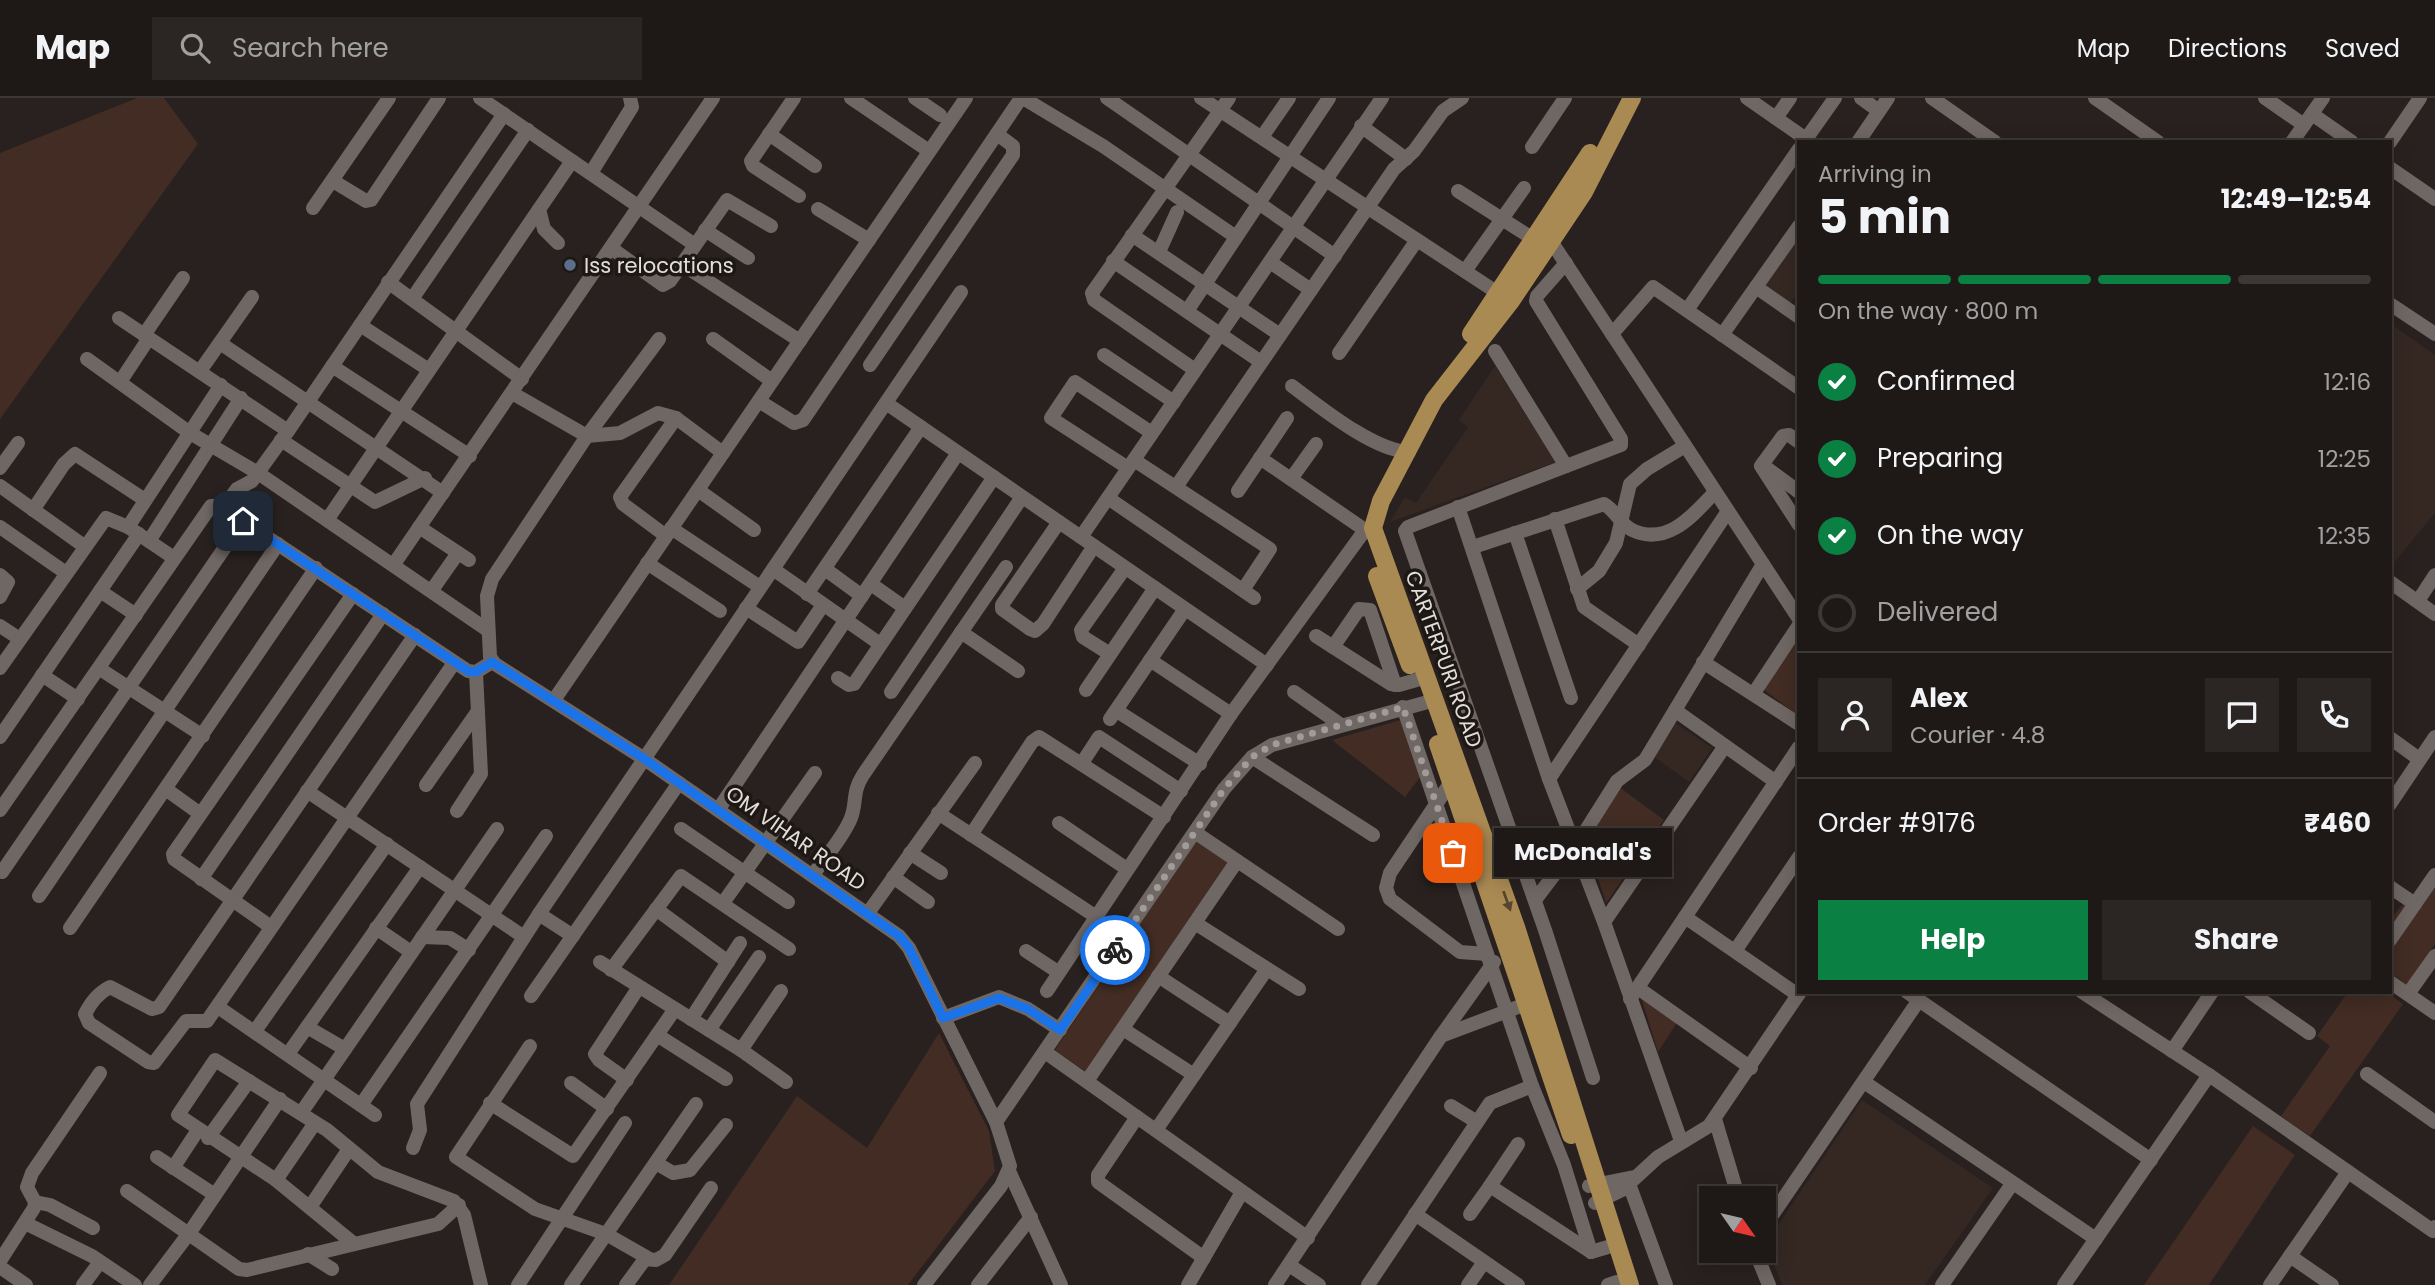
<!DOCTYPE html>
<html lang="en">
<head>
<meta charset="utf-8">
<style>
  body { margin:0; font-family:Poppins,sans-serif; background:#2b2624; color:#f1f3f6; height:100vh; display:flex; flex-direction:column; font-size:26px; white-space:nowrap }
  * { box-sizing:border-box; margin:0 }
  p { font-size:23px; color:#a1a0a1 }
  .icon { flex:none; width:38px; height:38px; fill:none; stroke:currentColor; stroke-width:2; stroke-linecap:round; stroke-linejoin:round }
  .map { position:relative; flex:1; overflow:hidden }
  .side { position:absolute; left:1797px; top:42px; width:595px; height:854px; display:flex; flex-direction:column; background:#1e1917; border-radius:0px; box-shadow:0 4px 18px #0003,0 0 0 2px #3c3836 }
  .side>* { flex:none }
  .needle { width:46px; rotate:124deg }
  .controls { position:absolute; left:1699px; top:1088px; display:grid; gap:14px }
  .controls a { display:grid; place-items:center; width:77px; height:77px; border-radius:0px; background:#1e1917; box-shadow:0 4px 18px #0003,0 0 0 2px #3c3836; font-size:35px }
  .pin { position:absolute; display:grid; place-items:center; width:60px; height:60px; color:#fff; margin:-30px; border-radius:14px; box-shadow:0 4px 10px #0006 }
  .courier { position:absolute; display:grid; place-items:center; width:70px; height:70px; margin:-35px; border:5px solid #1a73e8; border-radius:50%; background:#fff; color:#222; box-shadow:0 2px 9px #0007 }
  .bubble { position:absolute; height:49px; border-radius:0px; background:#1e1917; box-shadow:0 4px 18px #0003,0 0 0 2px #3c3836; font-size:23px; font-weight:700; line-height:49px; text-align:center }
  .headline em { font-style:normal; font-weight:700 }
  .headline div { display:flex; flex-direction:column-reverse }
  .headline { display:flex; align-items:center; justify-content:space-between; height:119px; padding:0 21px }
  h1 { font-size:46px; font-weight:700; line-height:52px }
  .bar { display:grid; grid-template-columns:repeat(4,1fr); gap:10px 7px; align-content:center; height:84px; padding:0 21px }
  .bar i { height:9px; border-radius:5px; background:#3c3836 }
  .bar .on { background:#0b8043 }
  .bar p { grid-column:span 4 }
  .line { display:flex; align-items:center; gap:18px; padding:0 21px; border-top:2px solid #3c3836 }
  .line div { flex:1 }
  .round { display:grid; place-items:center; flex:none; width:74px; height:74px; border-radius:0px; background:#2b2624 }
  ol { padding:0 21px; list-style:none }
  li { display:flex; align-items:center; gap:21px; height:77px }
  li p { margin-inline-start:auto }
  li .icon { padding:7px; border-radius:50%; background:#0b8043; color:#fff; stroke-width:4 }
  li:last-child { color:#a1a0a1 }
  li i { width:38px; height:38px; border:4px solid #3c3836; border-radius:50% }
  .action { display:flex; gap:14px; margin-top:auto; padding:14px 21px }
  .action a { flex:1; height:80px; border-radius:0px; background:#0b8043; color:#fff; font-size:28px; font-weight:700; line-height:80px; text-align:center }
  .action a+a { background:#2b2624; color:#f1f3f6 }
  header { display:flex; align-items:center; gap:42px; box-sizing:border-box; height:98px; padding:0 35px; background:#1e1917; border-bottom:2px solid #3c3836 }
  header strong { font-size:33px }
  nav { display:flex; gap:38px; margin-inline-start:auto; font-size:24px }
  .search { width:490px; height:63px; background:#2b2624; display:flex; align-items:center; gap:18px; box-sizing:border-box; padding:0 24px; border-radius:0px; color:#a1a0a1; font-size:26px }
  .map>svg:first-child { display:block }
</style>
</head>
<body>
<header>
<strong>Map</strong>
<div class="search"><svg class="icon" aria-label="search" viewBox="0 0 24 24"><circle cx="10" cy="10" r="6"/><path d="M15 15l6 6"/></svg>Search here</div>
<nav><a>Map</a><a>Directions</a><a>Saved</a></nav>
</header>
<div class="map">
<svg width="2435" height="1187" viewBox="0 0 2435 1187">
  <rect width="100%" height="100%" fill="#28211f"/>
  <!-- built -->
  <g fill="#352823">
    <polygon points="1799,137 1799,193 1790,206 1763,187"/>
    <polygon points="2391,226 2435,257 2435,415 2391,468"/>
    <polygon points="1495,268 1556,364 1390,424 1405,399 1416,405 1468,329 1459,322"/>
    <polygon points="1675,625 1712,650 1689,684 1653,658"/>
    <polygon points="1862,1002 1993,1090 1925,1187 1782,1187 1766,1145"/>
  </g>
  <!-- green -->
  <g fill="#422c23">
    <polygon points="137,0 164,0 198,46 0,321 0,55"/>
    <polygon points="1799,539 1799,618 1763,591"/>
    <polygon points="1404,621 1423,675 1405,699 1332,642"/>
    <polygon points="1619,689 1664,722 1606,805 1585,739"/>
    <polygon points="1196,743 1230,766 1088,975 1055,952"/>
    <path d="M2435,786v60l-28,41 -16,-12c0,-55 -9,-61 44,-89z"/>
    <polygon points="2348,894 2387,894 2403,906 2310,1038 2281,1018 2330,948 2317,938"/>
    <polygon points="1641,899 1678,923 1658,954"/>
    <polygon points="939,935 989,1033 995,1073 908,1187 669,1187 797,998 867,1050"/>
    <polygon points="2253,1028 2295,1057 2209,1187 2144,1187"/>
  </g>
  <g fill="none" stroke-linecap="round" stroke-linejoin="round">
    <!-- minor -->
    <g stroke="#6f6764" stroke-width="14">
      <polyline points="480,0 695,147"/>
      <polyline points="794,0 751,63 753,68 799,98"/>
      <polyline points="851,0 929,53"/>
      <polyline points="915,0 940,17"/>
      <polyline points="1023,0 1103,48 1236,139"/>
      <polyline points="1107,0 1335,158"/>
      <polyline points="1201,0 1507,201"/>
      <polyline points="1747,0 1806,41"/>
      <polyline points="1861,0 1879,13"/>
      <polyline points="1932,0 1995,44"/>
      <polyline points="2095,0 2158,44"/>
      <polyline points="2265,0 2304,27"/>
      <polyline points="2312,16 2352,44"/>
      <polyline points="1776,20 1790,0"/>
      <polyline points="1361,28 1406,61"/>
      <polyline points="769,36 815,68"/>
      <polyline points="1262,39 1289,0"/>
      <polyline points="1804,44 1835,0"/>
      <polyline points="1858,44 1888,0"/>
      <polyline points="2292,44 2323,0"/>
      <polyline points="2390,44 2420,0"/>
      <polyline points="1532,49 1565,0"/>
      <polyline points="2390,70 2435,101"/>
      <polyline points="591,75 632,9 630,0"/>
      <polyline points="333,83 366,103 371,102 439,0"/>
      <polyline points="1458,93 1535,142"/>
      <polyline points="313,110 389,0"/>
      <polyline points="539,111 544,131 558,145"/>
      <polyline points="818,111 869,142"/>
      <polyline points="705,132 748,160"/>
      <polyline points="1132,137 1280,237"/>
      <polyline points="1551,143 1799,521"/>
      <polyline points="611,150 663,187 670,183 727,102 771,128"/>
      <polyline points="1159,154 1177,114"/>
      <polyline points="1113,163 1261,264"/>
      <polyline points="1270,164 1311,192"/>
      <polyline points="1566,165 1537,198 1536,203 1621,341 1621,347 1408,429 1405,433 1545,832 1593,980"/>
      <polyline points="683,167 800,243"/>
      <polyline points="1465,173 1524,90"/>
      <polyline points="388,184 522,281"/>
      <polyline points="1756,189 1799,219"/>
      <polyline points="412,201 528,32"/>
      <polyline points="2390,206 2435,236"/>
      <polyline points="1687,212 1799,51"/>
      <polyline points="1187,213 1329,0"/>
      <polyline points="119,220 288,333"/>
      <polyline points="360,227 429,272"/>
      <polyline points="1612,236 1653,189 1799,290"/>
      <polyline points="144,237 183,180"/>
      <polyline points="1722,237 1799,128"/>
      <polyline points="659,241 587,338 492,481 487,498 490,559 495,566 643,660 899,838 909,850 996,1024 1010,1068 1001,1088 924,1187"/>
      <polyline points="713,241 772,283"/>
      <polyline points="220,245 443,395"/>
      <polyline points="1495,253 1566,368"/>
      <polyline points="1339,255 1417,142"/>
      <polyline points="1104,257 1174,304"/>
      <polyline points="87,261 190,335 258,375 486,531"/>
      <polyline points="870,267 1013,57 1013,48 997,36"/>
      <polyline points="332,268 470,358"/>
      <polyline points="1195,272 1094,202 1092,195 1229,0"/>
      <polyline points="200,273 252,199"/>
      <polyline points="120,284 149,240"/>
      <path d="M1292,288c28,21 82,65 117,66"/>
      <polyline points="512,295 587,338"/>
      <polyline points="759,303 794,325 803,322 1021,0"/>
      <polyline points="886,305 1267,567"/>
      <polyline points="587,338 620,335 658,315 676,320 723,355"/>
      <polyline points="281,342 375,404 425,380"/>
      <polyline points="1799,344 1789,337 1783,338 1761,368 1799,427"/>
      <polyline points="1260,360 1365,432"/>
      <polyline points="1134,362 1270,451 1243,492"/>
      <polyline points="1765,369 1799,394"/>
      <polyline points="0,370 18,345"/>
      <polyline points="1128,370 1051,320 1075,284 1152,335"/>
      <polyline points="1291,381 1316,346"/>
      <polyline points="0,388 84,448"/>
      <polyline points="1176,389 1394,71 1414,53 1443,13 1462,0"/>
      <polyline points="698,392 754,432"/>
      <polyline points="1238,393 1287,320"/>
      <polyline points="1108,400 1254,500"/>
      <polyline points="1458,409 1549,681 1604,824 1681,1043"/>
      <polyline points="222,411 237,391 252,383 288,333 504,16"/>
      <polyline points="33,412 64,366 75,356 145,402"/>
      <polyline points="1555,421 1584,509 1639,547"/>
      <polyline points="327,422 572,63"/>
      <polyline points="1059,424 1002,507 1002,511 1030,531 1035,533 1043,526 1094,448"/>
      <polyline points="0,429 66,475"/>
      <polyline points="128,429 221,287"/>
      <polyline points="419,429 469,462"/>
      <polyline points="671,430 760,489"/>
      <polyline points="1515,435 1571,600"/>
      <polyline points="666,438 623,406 620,399 676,320"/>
      <polyline points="1081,439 1382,0"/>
      <polyline points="149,443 241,300"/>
      <path d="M1473,449l131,-43c12,7 16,20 28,26 36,17 62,-16 83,-38"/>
      <polyline points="647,465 720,513"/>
      <polyline points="394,466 713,0"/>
      <polyline points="773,471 880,546"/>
      <polyline points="825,471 862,498"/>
      <polyline points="0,477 8,484 0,499"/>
      <polyline points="2390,484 2435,516"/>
      <polyline points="871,486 905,510"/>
      <polyline points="1577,491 1599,473 1616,445 1630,386 1647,371 1685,348"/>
      <polyline points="432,492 458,455"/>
      <polyline points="100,493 136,517"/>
      <polyline points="807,496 921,329"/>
      <polyline points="2418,503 2435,477"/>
      <polyline points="746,510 798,544 823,507"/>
      <polyline points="0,528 20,541"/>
      <polyline points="961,534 1018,573"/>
      <path d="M415,537l-256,372 -7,2 -42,-22c-12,6 -19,15 -25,27l4,9 59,39 6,1 32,-42h21l247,-358"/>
      <polyline points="1316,538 1391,586 1399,587 1427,579"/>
      <polyline points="1333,549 1359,511 1370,512 1395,587"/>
      <polyline points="1110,556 1083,539 1081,532 1125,470"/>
      <polyline points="1150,562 1231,616"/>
      <polyline points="1703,564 1799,626"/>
      <polyline points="0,570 106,420 128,429 174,460"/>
      <polyline points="100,571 203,638"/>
      <polyline points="42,577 78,601"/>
      <polyline points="838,580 849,587 854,586 994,379"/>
      <polyline points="1086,592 1155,490"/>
      <polyline points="891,594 1022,399"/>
      <polyline points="1294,594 1341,627"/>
      <polyline points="1754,595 1799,527"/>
      <polyline points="554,602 966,0"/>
      <polyline points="1403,609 1532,988 1564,1067 1591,1154"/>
      <polyline points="1117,613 1200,666"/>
      <polyline points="1676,613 1776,684"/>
      <polyline points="1110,621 1185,511"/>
      <polyline points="0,639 139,436"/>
      <polyline points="2390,640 2419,661"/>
      <polyline points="1252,659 1373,737"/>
      <polyline points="1082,665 1099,639 1181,693"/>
      <polyline points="1549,681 1728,413"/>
      <polyline points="1451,684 1390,775 1386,790 1390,801 1460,854 1487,856"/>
      <polyline points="426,687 478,613"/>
      <polyline points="167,692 199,715"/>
      <polyline points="307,693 524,839"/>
      <polyline points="2390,706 2435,639"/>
      <polyline points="0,712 211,408 217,408 243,423 468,573 476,574 492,564"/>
      <polyline points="718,712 958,355"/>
      <polyline points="457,713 481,676 476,574"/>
      <polyline points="938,715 1095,818"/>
      <polyline points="1059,725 1127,771"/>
      <polyline points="681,731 788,804"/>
      <polyline points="1196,735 1338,831"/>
      <polyline points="971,737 1032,644 1039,639 1164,719"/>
      <polyline points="910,755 941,775"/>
      <polyline points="2,774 243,423"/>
      <path d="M813,777c12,-18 30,-37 38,-57 6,-16 1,-26 12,-43l143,-208"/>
      <polyline points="893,779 928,804"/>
      <polyline points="201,781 383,516"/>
      <polyline points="2390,789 2415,806"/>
      <polyline points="39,798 278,446"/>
      <polyline points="1535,802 1576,748 1617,683 1645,662 1763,466"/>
      <polyline points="723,805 815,675"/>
      <polyline points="656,811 728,864"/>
      <polyline points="868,815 975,665"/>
      <polyline points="539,816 573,838"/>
      <polyline points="1685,819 1798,897"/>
      <polyline points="1604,824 1725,648"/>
      <polyline points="1195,825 1299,891"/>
      <polyline points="271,829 174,761 173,756 353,496"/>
      <polyline points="70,830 316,470"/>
      <polyline points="376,830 411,854"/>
      <polyline points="422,839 450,840 469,852"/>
      <polyline points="2390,842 2435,777"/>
      <polyline points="1026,853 1058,874"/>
      <polyline points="1735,853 1799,759"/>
      <polyline points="600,864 741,952 786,984"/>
      <polyline points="611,872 681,778 789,851"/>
      <polyline points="1158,878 1230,925"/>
      <polyline points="2390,884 2435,915"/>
      <polyline points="1638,890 1751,970"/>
      <polyline points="1047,893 1231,616 1365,432 1373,430"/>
      <polyline points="1907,894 2151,1062"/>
      <polyline points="2082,894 2209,977 2433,1133 2435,1129"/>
      <polyline points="2250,894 2309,935"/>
      <polyline points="2408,896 2435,858"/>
      <polyline points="531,898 679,685"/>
      <polyline points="1630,901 1799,649"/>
      <polyline points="218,909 375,1017"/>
      <polyline points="943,920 999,899 1028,911 1060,932"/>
      <polyline points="691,921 740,845"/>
      <polyline points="307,929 345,951"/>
      <polyline points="1123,931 1194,977"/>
      <polyline points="709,932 759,859"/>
      <polyline points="255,933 387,746"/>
      <polyline points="657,937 726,981"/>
      <polyline points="1441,938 1526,906"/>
      <polyline points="530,948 456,1059 535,1111 606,1136 648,1160"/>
      <polyline points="741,952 781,893"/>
      <polyline points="2172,953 2212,894"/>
      <polyline points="1045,954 1308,1140"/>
      <polyline points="288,956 420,769"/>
      <polyline points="2367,976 2435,1024"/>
      <polyline points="627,982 599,962 595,956 639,889"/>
      <polyline points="1087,983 1237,763"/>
      <polyline points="1864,984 2096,1141"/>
      <polyline points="571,985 607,1011"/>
      <polyline points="490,1005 573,1058 675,911"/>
      <polyline points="361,1007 546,738"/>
      <polyline points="1451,1008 1477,1024"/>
      <polyline points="301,1015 497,731"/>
      <polyline points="1137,1019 1098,1077 1098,1084 1204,1160"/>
      <polyline points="1715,1021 1739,1101"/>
      <polyline points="996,1024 1224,691 1252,659 1272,647 1435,602"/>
      <polyline points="1156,1032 1267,871"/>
      <polyline points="208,1040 249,983"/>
      <polyline points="1518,1046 1490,1088 1591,1154"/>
      <polyline points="413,1050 420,1032 417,1006 539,816 961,194"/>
      <polyline points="157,1059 215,1097"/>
      <polyline points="656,1065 673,1075 690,1072 726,1027"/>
      <polyline points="173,1070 198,1032"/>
      <polyline points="1009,1073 1061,1187"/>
      <polyline points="276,1082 315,1025"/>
      <polyline points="1629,1086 1666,1187"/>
      <polyline points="1589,1088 1634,1079"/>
      <polyline points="127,1093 239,1171 247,1172 438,1126 459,1107"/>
      <polyline points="35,1104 50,1107 93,1130"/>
      <polyline points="1595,1105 1622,1092 1658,1059 1709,1028 1800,894"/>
      <polyline points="310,1109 349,1051"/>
      <polyline points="1415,1116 1518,1187"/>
      <polyline points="1470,1116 1490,1088"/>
      <polyline points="25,1125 92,1158 135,1187"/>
      <polyline points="1764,1129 1919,902"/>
      <polyline points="353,1145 276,1082 178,1017 215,962 327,1032 378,1074 454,1103 464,1117 481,1187"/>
      <polyline points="1755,1153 1769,1187"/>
      <polyline points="1591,1154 1608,1149"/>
      <polyline points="308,1156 332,1171"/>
      <polyline points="2290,1158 2332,1187"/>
      <polyline points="0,1163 34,1110 35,1104 27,1089 32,1075 100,975"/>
      <polyline points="1289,1167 1319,1187"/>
      <polyline points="0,1169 26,1187"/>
      <polyline points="83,1187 100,1164"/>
      <polyline points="150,1187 190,1134 280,1001"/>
      <polyline points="518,1187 625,1025"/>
      <polyline points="571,1187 696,1006"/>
      <polyline points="626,1187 645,1161 656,1162 665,1157 711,1090"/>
      <polyline points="978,1187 1031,1119"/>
      <polyline points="1188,1187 1242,1094"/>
      <polyline points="1275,1187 1441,938 1494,864"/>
      <polyline points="1368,1187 1490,1005 1532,988"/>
      <polyline points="1468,1187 1484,1164"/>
      <polyline points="1608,1187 1617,1184"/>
      <polyline points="1942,1187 2012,1086"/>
      <polyline points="2064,1187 2209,977"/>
      <polyline points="2270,1187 2348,1074"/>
    </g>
    <!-- major -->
    <g stroke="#aa8a53" stroke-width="18">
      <polyline points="1471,236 1590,55"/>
      <polyline points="1377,478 1410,567"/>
      <polyline points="1438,646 1571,1037"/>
      <polyline points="1630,1187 1516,829 1373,430 1381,403 1434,302 1511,203 1584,94 1632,0"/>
    </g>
  </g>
  <!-- one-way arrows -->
  <defs><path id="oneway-solid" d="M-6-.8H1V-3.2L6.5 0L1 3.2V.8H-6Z" transform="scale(1.75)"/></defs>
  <use fill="#56462e" href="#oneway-solid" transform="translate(1507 803) rotate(70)"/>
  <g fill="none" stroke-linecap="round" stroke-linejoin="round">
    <!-- done -->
    <polyline stroke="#a19c9a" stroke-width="7" stroke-dasharray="0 12.6" points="1115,852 1224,691 1252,659 1272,647 1403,609 1453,755"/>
    <!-- route -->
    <polyline stroke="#1a73e8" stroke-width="9" points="243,423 468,573 476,574 492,564 643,660 899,838 909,850 943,920 999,900 1028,911 1060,932 1115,852"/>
  </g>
  <!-- markers -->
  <circle fill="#5c6f8a" stroke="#1e1815" stroke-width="2.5" cx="570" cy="167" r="7"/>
  <g text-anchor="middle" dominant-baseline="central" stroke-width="7" stroke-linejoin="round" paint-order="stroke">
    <!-- poi labels -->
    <g font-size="21" fill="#e2dedc" stroke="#1e1815" text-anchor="start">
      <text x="584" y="167">Iss relocations</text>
    </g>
    <!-- street labels -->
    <g font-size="21" fill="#e2dedc" stroke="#1e1815">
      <text transform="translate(1444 561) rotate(70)">CARTERPURI ROAD</text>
      <text transform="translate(796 740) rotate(35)">OM VIHAR ROAD</text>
    </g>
  </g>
</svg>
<div class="controls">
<a><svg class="needle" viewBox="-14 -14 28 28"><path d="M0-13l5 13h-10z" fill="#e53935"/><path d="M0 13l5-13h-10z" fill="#a1a0a1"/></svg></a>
</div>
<div class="pin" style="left:1453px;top:755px;background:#ea580c"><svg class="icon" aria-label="bag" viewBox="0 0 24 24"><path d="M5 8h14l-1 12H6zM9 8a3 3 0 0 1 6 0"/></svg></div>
<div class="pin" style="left:243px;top:423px;background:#1f2937"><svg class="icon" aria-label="home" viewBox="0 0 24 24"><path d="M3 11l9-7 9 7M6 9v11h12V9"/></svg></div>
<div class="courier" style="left:1115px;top:852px"><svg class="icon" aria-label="bike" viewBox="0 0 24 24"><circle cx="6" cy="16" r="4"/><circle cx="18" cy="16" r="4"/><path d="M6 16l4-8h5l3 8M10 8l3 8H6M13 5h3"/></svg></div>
<div class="bubble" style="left:1494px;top:730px;width:178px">McDonald's</div>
<section class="side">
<div class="headline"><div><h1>5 min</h1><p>Arriving in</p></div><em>12:49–12:54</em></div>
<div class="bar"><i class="on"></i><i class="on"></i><i class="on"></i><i></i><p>On the way · 800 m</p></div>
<ol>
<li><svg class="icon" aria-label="check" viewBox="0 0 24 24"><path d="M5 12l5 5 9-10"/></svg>Confirmed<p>12:16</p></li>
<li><svg class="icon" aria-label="check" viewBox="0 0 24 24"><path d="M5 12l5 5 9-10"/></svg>Preparing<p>12:25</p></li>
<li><svg class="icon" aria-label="check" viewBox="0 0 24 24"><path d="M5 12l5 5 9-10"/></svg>On the way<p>12:35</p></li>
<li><i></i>Delivered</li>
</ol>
<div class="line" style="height:126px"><a class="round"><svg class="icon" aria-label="person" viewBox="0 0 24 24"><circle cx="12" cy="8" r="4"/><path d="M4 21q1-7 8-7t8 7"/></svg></a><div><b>Alex</b><p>Courier · 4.8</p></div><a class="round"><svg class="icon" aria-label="chat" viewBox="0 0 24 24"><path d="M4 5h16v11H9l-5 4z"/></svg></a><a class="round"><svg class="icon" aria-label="phone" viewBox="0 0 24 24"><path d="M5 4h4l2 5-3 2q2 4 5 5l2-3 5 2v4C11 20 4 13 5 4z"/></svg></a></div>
<div class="line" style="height:91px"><div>Order #9176</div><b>₹460</b></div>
<div class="action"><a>Help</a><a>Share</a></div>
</section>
</div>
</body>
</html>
